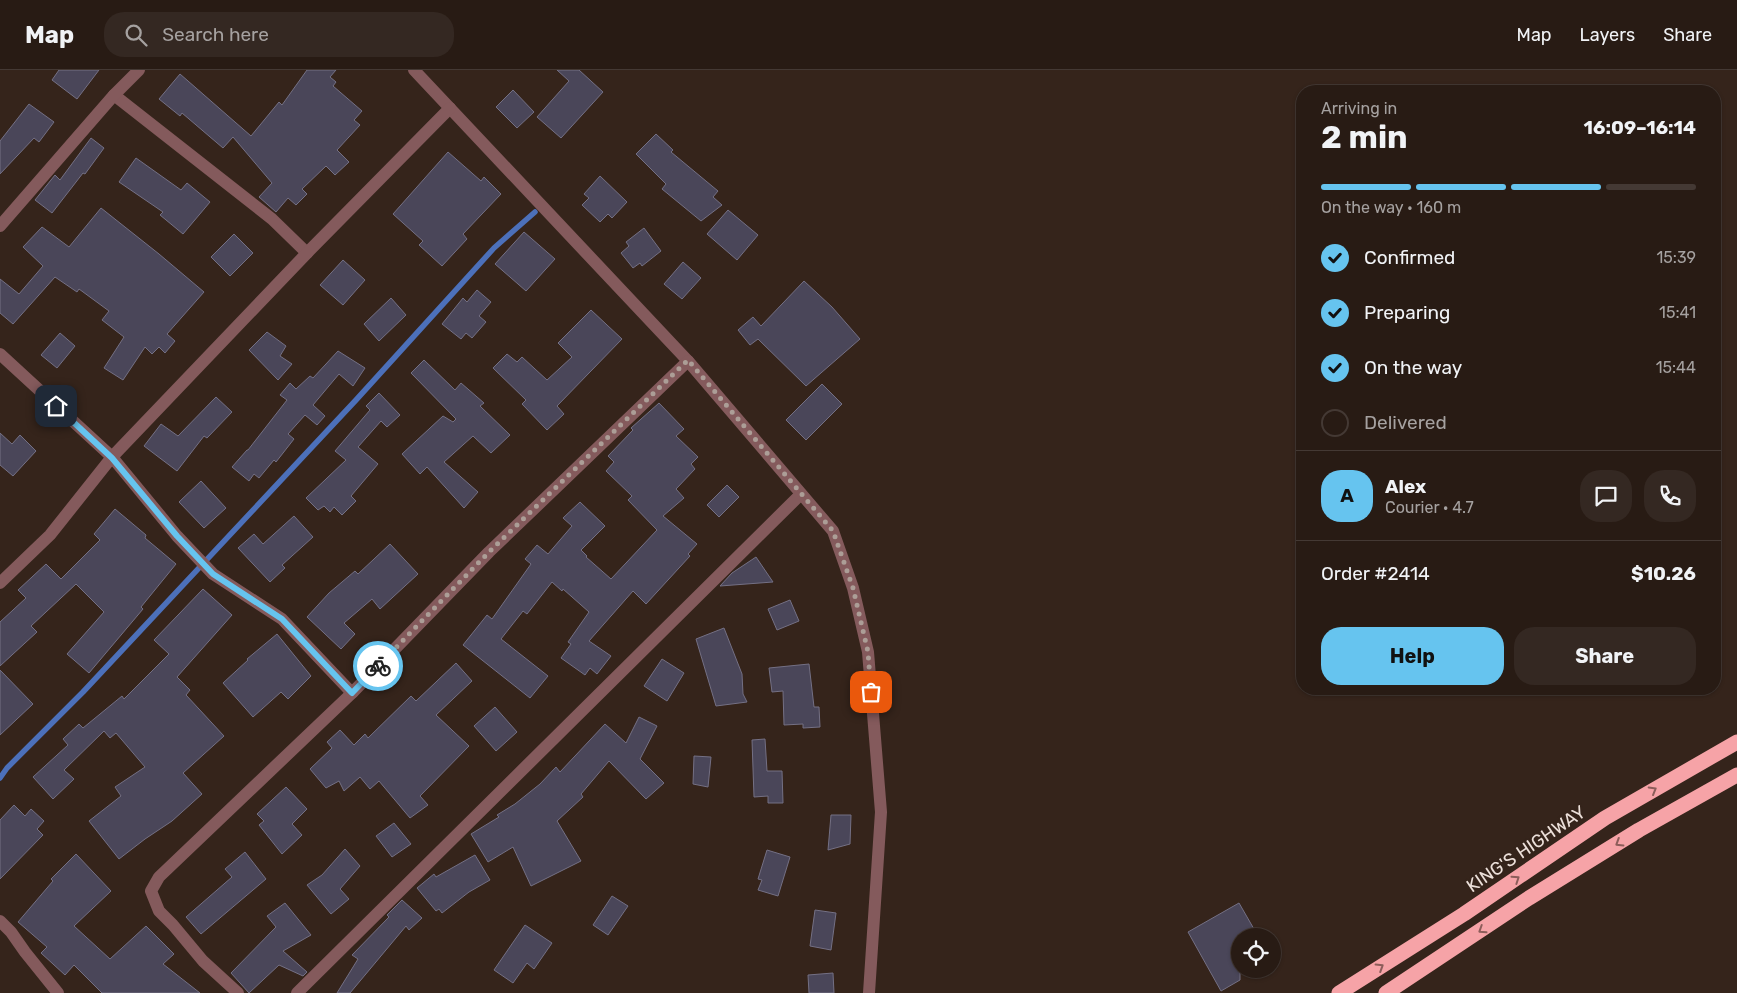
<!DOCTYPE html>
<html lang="en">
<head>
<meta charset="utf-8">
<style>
  body { margin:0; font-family:Rubik,sans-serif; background:#342822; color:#f1f3f6; height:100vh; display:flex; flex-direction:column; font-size:19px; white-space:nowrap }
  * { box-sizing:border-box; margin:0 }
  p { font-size:16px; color:#a5a1a0 }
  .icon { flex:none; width:28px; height:28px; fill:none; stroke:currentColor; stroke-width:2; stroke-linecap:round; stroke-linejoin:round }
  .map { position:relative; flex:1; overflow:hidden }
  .drawer { position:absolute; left:1296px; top:15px; width:425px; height:610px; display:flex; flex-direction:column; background:#281b14; border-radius:20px; box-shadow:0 1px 4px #0004,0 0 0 1px #443934 }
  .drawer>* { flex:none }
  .controls { position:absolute; left:1231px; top:858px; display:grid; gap:10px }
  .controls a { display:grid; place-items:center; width:50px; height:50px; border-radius:50%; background:#281b14; box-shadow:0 1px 4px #0004,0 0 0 1px #443934; font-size:25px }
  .pin { position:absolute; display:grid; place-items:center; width:42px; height:42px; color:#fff; margin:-21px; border-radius:10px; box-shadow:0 2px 8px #0006 }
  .courier { position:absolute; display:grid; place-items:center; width:50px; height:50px; margin:-25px; border:4px solid #66c4ef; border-radius:50%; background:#fff; color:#222; box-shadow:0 1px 6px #0007 }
  .summary em { font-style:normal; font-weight:700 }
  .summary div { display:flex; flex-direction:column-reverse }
  .summary { display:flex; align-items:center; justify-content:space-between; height:85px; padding:0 25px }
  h1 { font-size:32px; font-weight:700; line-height:38px }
  .bar { display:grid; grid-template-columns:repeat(4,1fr); gap:8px 5px; align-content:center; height:60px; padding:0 25px }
  .bar i { height:6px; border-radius:4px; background:#443934 }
  .bar .current { background:#66c4ef }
  .bar p { grid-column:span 4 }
  .line { display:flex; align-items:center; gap:12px; padding:0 25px; border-top:1px solid #443934 }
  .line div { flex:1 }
  .round { display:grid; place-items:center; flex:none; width:52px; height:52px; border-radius:20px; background:#342822 }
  ol { padding:0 25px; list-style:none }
  li { display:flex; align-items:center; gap:15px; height:55px }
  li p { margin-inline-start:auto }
  li .icon { padding:5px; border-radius:50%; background:#66c4ef; color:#111; stroke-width:4 }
  li:last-child { color:#a5a1a0 }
  li i { width:28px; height:28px; border:2px solid #443934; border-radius:50% }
  .cta { display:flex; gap:10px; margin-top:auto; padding:10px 25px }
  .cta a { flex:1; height:58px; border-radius:20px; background:#66c4ef; color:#111; font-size:20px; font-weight:700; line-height:58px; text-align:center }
  .cta a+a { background:#342822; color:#f1f3f6 }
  header { display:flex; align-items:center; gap:30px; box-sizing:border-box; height:70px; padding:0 25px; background:#281b14; border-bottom:1px solid #443934 }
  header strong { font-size:24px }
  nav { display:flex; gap:28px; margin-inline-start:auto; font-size:18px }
  .search { width:350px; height:45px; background:#342822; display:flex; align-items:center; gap:12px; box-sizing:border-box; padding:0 18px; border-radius:20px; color:#a5a1a0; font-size:19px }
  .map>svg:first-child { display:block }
</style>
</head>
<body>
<header>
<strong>Map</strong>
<div class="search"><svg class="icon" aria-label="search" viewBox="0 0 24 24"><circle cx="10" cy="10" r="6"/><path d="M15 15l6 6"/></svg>Search here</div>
<nav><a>Map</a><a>Layers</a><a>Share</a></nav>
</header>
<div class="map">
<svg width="1737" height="923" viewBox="0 0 1737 923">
  <rect width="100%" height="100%" fill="#35241b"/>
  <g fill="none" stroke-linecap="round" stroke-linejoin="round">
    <!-- stream -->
    <polyline stroke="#4c70ba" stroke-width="5.5" points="0,708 7,698 83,622 356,330 494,178 535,142"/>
  </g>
  <!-- building -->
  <g fill="#4a4659" stroke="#747084">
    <polygon points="59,0 99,0 77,29 52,10"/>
    <polygon points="307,0 336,0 330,7 336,12 333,16 362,41 354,50 360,55 337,80 349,92 335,105 326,96 302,119 307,124 296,135 288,128 276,142 259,127 272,113 233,67 223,78 182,43 180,46 159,29 180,4 251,66 279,32 282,35"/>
    <polygon points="557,0 579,0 603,22 561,68 537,47 569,11"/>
    <polygon points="513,20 534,42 517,58 496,37"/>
    <polygon points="29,34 54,52 39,72 34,68 0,104 0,71"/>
    <polygon points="656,64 673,80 671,82 718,121 713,127 722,135 701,151 662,119 666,114 636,84"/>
    <polygon points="91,68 104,78 85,104 83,103 52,143 35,130 55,105 60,110"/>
    <polygon points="448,82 481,111 484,107 501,124 463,164 467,169 442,196 419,175 423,171 393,144"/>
    <polygon points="136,88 181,120 187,113 210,132 183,164 160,145 163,142 119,112"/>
    <polygon points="600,106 627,132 612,148 608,144 600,152 582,135 589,128 584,124"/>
    <polygon points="101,138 159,184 204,222 167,264 175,271 165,283 159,277 152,284 145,277 123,310 104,298 124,267 102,250 109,241 79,219 77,222 55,207 13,254 0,243 0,209 19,224 43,196 23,177 42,157 69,177"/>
    <polygon points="728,140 758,165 737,190 707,164"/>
    <polygon points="644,158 661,181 642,196 640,193 633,198 621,183 629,176 626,172"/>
    <polygon points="524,162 555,189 526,221 495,194"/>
    <polygon points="234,164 253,183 230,206 211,187"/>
    <polygon points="343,190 365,210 343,235 320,215"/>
    <polygon points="683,192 701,208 682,229 664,214"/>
    <polygon points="804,211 832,237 860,269 806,316 758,269 750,275 738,260 753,247 761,256"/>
    <polygon points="477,220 491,232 479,246 486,252 472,268 466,263 461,269 442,254 463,228 467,232"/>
    <polygon points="391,228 406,245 379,271 364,254"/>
    <polygon points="591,240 622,269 557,336 564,344 547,360 522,334 526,330 493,298 507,284 517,292 522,287 547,310 572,287 558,273"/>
    <polygon points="267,262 286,276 280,286 292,294 278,310 249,280"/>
    <polygon points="60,263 75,276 57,298 41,285"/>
    <polygon points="338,281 365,298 353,316 339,304 313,335 325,346 317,355 305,345 288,364 294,369 276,392 274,390 259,408 254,404 249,411 232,397 247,380 248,380 287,330 280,325 290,313 296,319 310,306 313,308"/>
    <polygon points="424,290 455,320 461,313 484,333 480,336 510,365 491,383 473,366 444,392 478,422 464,438 427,397 420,404 402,384 443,346 453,352 456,349 411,303"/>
    <polygon points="822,314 842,334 806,370 786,350"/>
    <polygon points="379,323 400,345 387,357 381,351 358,377 378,394 351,426 356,431 342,445 334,437 330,442 324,436 318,440 306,428 346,390 335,381 370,340 366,336"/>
    <polygon points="216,327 232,342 207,368 204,366 177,401 144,376 161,354 178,366"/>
    <polygon points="659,333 684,359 676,366 698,387 691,394 695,399 676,419 684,428 663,446 697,474 688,484 690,486 646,534 633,521 589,571 611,586 597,604 590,598 585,605 561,588 571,574 568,572 589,542 563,519 562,521 552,512 527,544 523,541 501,569 548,606 530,628 463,575 487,545 492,549 531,494 525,489 537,475 548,484 572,456 563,448 580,432 605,456 581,480 587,486 586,487 611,509 657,460 628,430 632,426 606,401 614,392 608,386 633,360 631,358"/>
    <polygon points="0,363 12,374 20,365 36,381 13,406 0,395"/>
    <polygon points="201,411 226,438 204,458 179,432"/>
    <polygon points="727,415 739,427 719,447 707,435"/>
    <polygon points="115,439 146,465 145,468 176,494 141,537 143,539 89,603 67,584 104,542 76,514 31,556 37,562 0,596 0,552 26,528 18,520 46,494 61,509 100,470 94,464"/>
    <polygon points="294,446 313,467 282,495 285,498 270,512 238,478 254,464 263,474"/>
    <polygon points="390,474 418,504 380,539 372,529 344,553 355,564 341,579 307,547 329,523 355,501 358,504"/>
    <polygon points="756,487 773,512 720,516 732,503"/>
    <polygon points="203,519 232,545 177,607 190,620 186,625 224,666 183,703 202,724 172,751 145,769 119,789 89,751 121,726 115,717 145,697 116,663 110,668 104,661 64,700 74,709 53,729 33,707 68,675 63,669 79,654 83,658 122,626 124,629 169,584 154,570"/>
    <polygon points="790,530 799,551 777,560 768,539"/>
    <polygon points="724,558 742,604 743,624 747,632 716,636 696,569"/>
    <polygon points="277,564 311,606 288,629 281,622 253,647 223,613 248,590 247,589"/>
    <polygon points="662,589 684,603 667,631 644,616"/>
    <polygon points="456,593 472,611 436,645 469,676 420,726 428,735 410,748 379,711 370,719 360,707 344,721 339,711 326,718 310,699 332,678 327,672 340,660 354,675 365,664 368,668 411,626 416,631"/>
    <polygon points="809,594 814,637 819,637 820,657 803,658 803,654 784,655 783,621 772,622 769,598"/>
    <polygon points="0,600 33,634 0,665"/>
    <polygon points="495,637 517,662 496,681 474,656"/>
    <polygon points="639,647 657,656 640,689 664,713 646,729 609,691 581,724 583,727 557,751 581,791 531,816 513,777 488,792 471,764 499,747 497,745 515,734 540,714 556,697 560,702 605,654 626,673"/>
    <polygon points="765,669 767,701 782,701 783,733 768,733 768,726 754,727 752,670"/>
    <polygon points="694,686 711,687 708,717 693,714"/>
    <polygon points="286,717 307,739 292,754 302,765 282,784 259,755 264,751 257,744"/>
    <polygon points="14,735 25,746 31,739 44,751 37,759 43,765 0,809 0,750"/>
    <polygon points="831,745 851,745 850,774 828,780"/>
    <polygon points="394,753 411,774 392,787 376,766"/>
    <polygon points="345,779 360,796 340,819 349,829 331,844 307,815 322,805"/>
    <polygon points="767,780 790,787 778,826 758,820 762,810 758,809"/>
    <polygon points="245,782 266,809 201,864 186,847 232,807 225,799"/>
    <polygon points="76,784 111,821 74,856 110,889 146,856 174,884 163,894 200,923 102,923 74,895 65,905 41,883 47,877 18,852 53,811 51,809"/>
    <polygon points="475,785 490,810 469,822 442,843 439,839 436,841 417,818 434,804 436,807"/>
    <polygon points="612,826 628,836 608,865 593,855"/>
    <polygon points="402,830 422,848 409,860 406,856 350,923 337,923 358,889 352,885 389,847 387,845"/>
    <polygon points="285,833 311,865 283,881 307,902 303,906 279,895 249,923 231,903 276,857 267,846"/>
    <polygon points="1239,833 1258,866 1240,866 1240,910 1221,921 1188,862"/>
    <polygon points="815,840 836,843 831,880 810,876"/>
    <polygon points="525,855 552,873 534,899 527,893 513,913 494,900"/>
    <polygon points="833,903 834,923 809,923 808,905"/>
  </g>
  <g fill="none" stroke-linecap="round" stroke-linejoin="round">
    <!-- street -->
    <g stroke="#845a5c" stroke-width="12">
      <polyline points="414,0 688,291 833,461 853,518 868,582 881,742 869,923"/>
      <polyline points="114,25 272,149 307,183"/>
      <polyline points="0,156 114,25 139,0"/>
      <polyline points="0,284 112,387 50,465 0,513"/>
      <polyline points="352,623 282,549 213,504 177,466 112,387 307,183 450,38"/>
      <polyline points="0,851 11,862 25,882 58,923"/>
      <polyline points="238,923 203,891 173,855 159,841 151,821 159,807 352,623 489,482 688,291"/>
      <polyline points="297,923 801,424"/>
    </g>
    <!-- highway -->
    <g stroke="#f6a3a7" stroke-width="15">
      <polyline points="1339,923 1464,844 1605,748 1737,672"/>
      <polyline points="1386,923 1529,828 1639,760 1737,705"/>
    </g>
  </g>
  <!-- one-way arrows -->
  <defs><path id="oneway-chevron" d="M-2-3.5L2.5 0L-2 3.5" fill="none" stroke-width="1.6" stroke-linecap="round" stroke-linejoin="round" transform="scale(1.25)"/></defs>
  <g stroke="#8c5d5a">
    <use href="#oneway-chevron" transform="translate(1653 720) rotate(-30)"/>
    <use href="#oneway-chevron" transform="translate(1619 773) rotate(148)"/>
    <use href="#oneway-chevron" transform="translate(1516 809) rotate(-34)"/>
    <use href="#oneway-chevron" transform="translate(1482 860) rotate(147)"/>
    <use href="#oneway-chevron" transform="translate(1380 897) rotate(-32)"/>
  </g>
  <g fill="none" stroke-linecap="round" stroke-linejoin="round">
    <!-- done -->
    <polyline stroke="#ac9e97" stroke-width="5" stroke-dasharray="0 9" points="378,596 489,482 688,290 833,461 853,518 868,582 871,622"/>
    <!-- route -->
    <polyline stroke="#66c4ef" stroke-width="6" points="56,336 112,388 177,466 213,504 282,549 352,623 378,596"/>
  </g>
  <g text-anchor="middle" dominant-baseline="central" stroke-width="4" stroke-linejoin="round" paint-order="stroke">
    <!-- street labels -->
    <g font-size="18" fill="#ece0da" stroke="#35241b">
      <text transform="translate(1526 779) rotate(-34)">KING'S HIGHWAY</text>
    </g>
  </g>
</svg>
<div class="controls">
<a><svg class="icon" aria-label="locate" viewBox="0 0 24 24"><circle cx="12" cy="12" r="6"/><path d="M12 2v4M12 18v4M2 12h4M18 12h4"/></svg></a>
</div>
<div class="pin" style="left:871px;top:622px;background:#ea580c"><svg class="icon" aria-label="bag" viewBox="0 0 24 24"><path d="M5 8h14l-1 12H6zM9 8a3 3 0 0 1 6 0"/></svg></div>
<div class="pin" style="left:56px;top:336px;background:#1f2937"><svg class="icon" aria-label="home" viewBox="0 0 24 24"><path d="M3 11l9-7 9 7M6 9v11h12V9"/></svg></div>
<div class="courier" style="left:378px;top:596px"><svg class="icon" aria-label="bike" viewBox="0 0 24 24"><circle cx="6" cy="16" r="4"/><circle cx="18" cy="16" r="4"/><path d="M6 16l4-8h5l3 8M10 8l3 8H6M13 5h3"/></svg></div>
<section class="drawer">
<div class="summary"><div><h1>2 min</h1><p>Arriving in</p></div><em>16:09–16:14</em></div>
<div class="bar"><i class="current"></i><i class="current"></i><i class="current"></i><i></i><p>On the way · 160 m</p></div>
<ol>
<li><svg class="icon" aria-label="check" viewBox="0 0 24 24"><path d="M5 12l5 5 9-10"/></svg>Confirmed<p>15:39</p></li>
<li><svg class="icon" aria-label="check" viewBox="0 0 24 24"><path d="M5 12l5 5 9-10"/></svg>Preparing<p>15:41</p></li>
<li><svg class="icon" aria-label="check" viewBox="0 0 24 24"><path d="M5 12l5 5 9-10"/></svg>On the way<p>15:44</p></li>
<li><i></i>Delivered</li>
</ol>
<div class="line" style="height:90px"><b class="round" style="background:#66c4ef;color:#111">A</b><div><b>Alex</b><p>Courier · 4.7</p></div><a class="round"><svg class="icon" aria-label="chat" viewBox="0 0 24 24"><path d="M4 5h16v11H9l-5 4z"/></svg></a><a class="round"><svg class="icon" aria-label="phone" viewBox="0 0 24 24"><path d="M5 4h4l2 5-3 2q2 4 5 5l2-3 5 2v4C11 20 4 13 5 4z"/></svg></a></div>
<div class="line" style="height:65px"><div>Order #2414</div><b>$10.26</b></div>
<div class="cta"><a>Help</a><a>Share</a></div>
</section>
</div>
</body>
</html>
